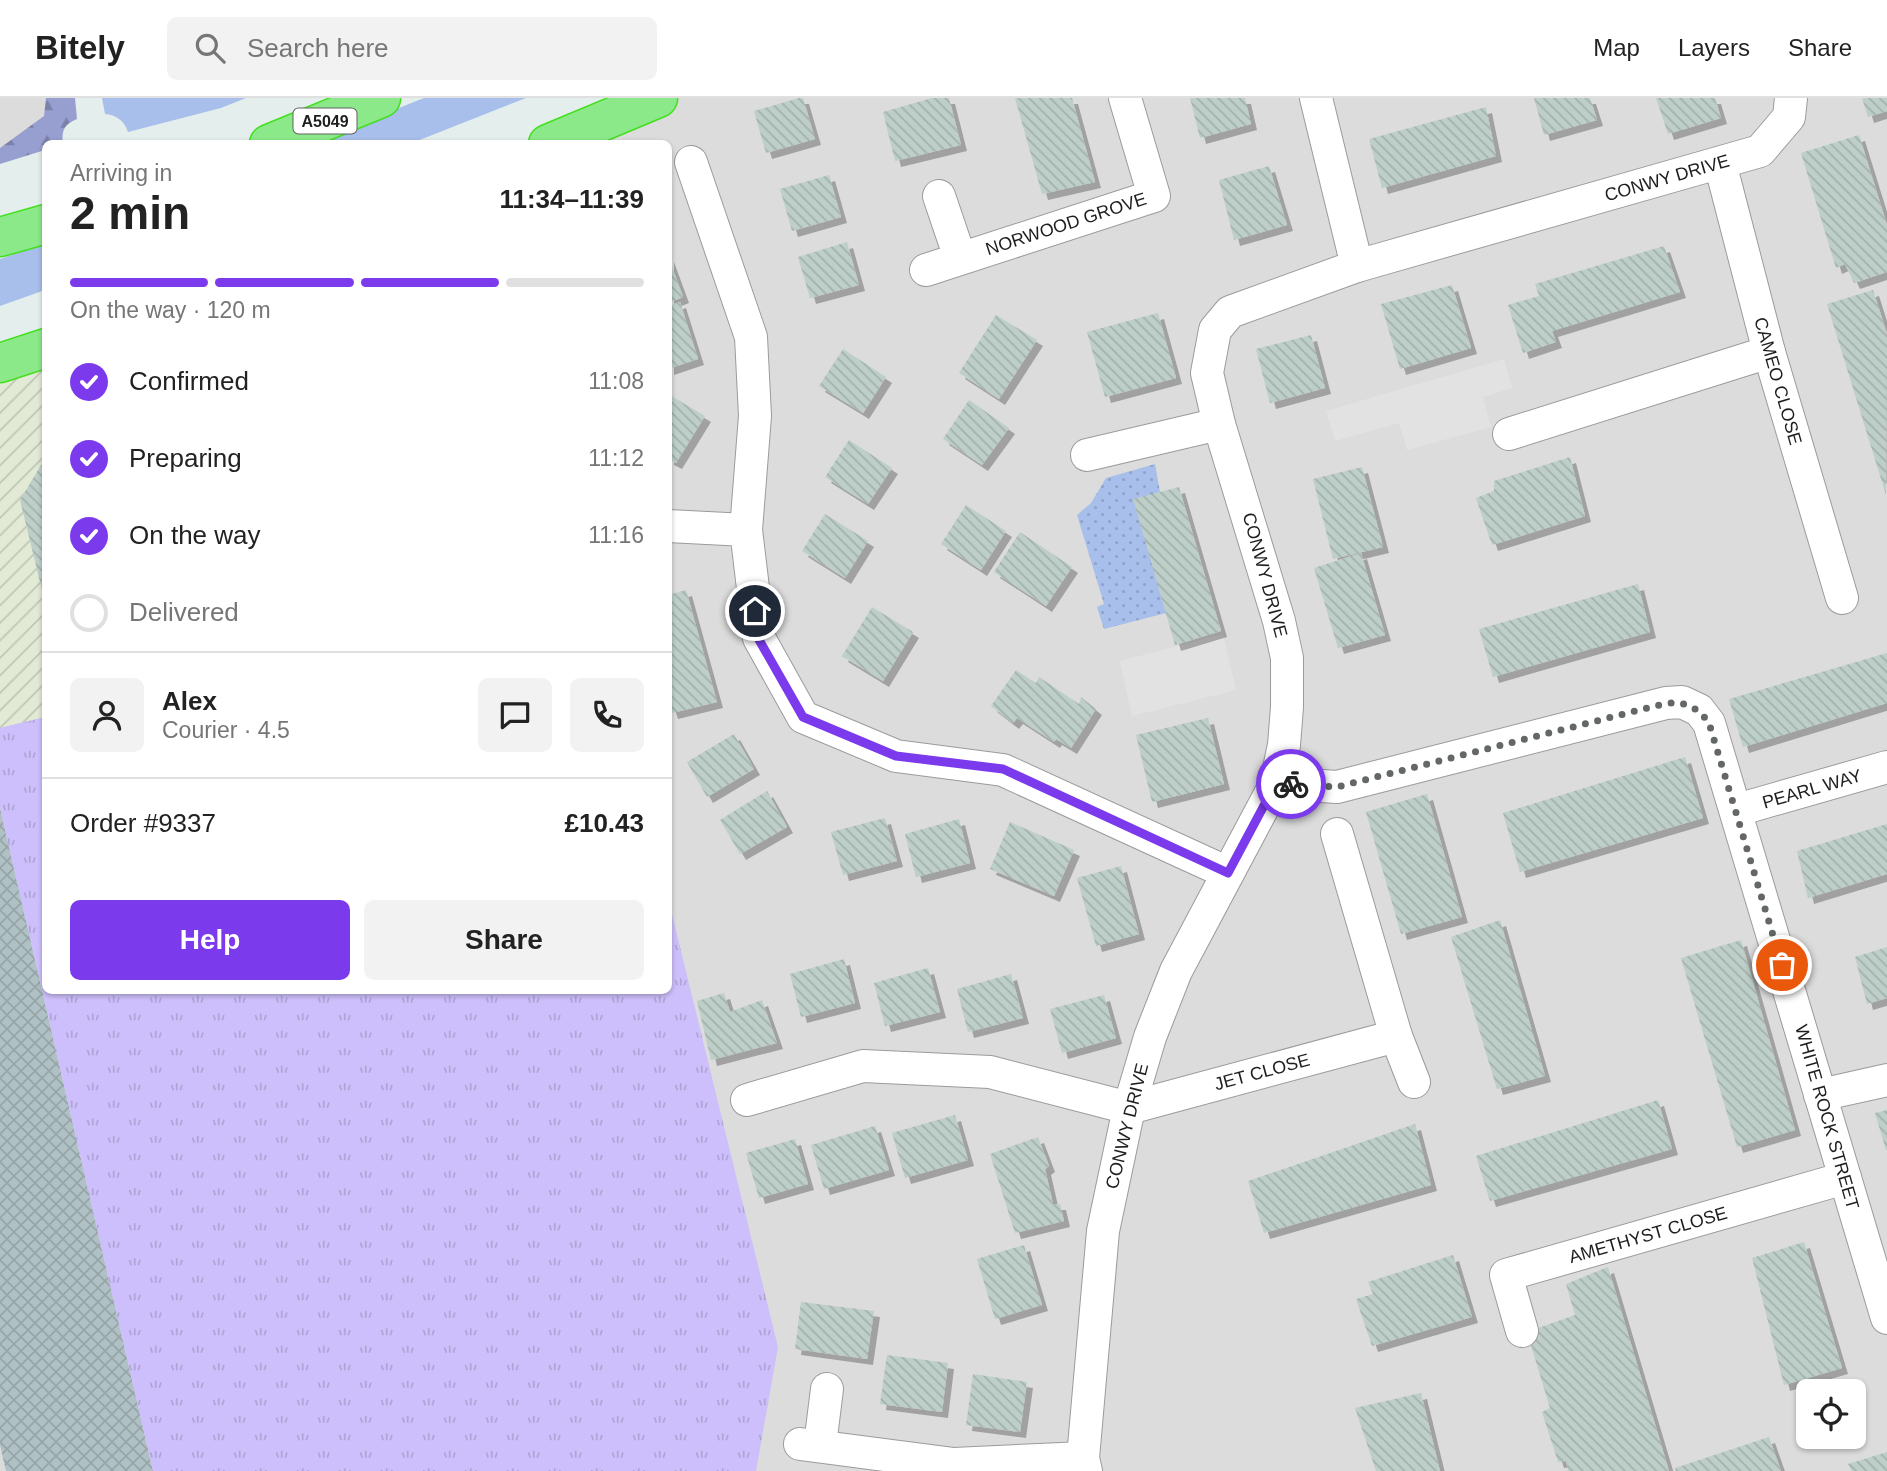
<!DOCTYPE html>
<html lang="en">
<head>
<meta charset="utf-8">
<style>
  body { margin:0; font-family:Helvetica,sans-serif; background:#f2f2f2; color:#222; height:100vh; display:flex; flex-direction:column; font-size:26px; white-space:nowrap }
  * { box-sizing:border-box; margin:0 }
  p { font-size:23px; color:#767676 }
  .icon { flex:none; width:38px; height:38px; fill:none; stroke:currentColor; stroke-width:2; stroke-linecap:round; stroke-linejoin:round }
  .map { position:relative; flex:1; overflow:hidden }
  .side { position:absolute; left:42px; top:42px; width:630px; height:854px; display:flex; flex-direction:column; background:#fff; border-radius:10px; box-shadow:0 2px 5px #0004 }
  .side>* { flex:none }
  .controls { position:absolute; left:1796px; top:1281px; display:grid; gap:14px }
  .controls a { display:grid; place-items:center; width:70px; height:70px; border-radius:10px; background:#fff; box-shadow:0 2px 5px #0004; font-size:35px }
  .pin { position:absolute; display:grid; place-items:center; width:60px; height:60px; color:#fff; margin:-30px; border:4px solid #fff; border-radius:50%; box-shadow:0 2px 7px #0007 }
  .courier { position:absolute; display:grid; place-items:center; width:70px; height:70px; margin:-35px; border:5px solid #7c3aed; border-radius:50%; background:#fff; color:#222; box-shadow:0 2px 9px #0007 }
  .overview em { font-style:normal; font-weight:600 }
  .overview div { display:flex; flex-direction:column-reverse }
  .overview { display:flex; align-items:center; justify-content:space-between; height:119px; padding:0 28px }
  h1 { font-size:46px; font-weight:600; line-height:52px }
  .bar { display:grid; grid-template-columns:repeat(4,1fr); gap:10px 7px; align-content:center; height:84px; padding:0 28px }
  .bar i { height:9px; border-radius:5px; background:#e0e0e0 }
  .bar .selected { background:#7c3aed }
  .bar p { grid-column:span 4 }
  .line { display:flex; align-items:center; gap:18px; padding:0 28px; border-top:2px solid #e0e0e0 }
  .line div { flex:1 }
  .round { display:grid; place-items:center; flex:none; width:74px; height:74px; border-radius:10px; background:#f2f2f2 }
  ol { padding:0 28px; list-style:none }
  li { display:flex; align-items:center; gap:21px; height:77px }
  li p { margin-inline-start:auto }
  li .icon { padding:7px; border-radius:50%; background:#7c3aed; color:#fff; stroke-width:4 }
  li:last-child { color:#767676 }
  li i { width:38px; height:38px; border:4px solid #e0e0e0; border-radius:50% }
  .cta { display:flex; gap:14px; margin-top:auto; padding:14px 28px }
  .cta a { flex:1; height:80px; border-radius:10px; background:#7c3aed; color:#fff; font-size:28px; font-weight:600; line-height:80px; text-align:center }
  .cta a+a { background:#f2f2f2; color:#222 }
  header { display:flex; align-items:center; gap:42px; box-sizing:border-box; height:98px; padding:0 35px; background:#fff; border-bottom:2px solid #e0e0e0 }
  header strong { font-size:33px }
  nav { display:flex; gap:38px; margin-inline-start:auto; font-size:24px }
  .search { width:490px; height:63px; background:#f2f2f2; display:flex; align-items:center; gap:18px; box-sizing:border-box; padding:0 24px; border-radius:10px; color:#767676; font-size:26px }
  .map>svg:first-child { display:block }
</style>
</head>
<body>
<header>
<strong>Bitely</strong>
<div class="search"><svg class="icon" aria-label="search" viewBox="0 0 24 24"><circle cx="10" cy="10" r="6"/><path d="M15 15l6 6"/></svg>Search here</div>
<nav><a>Map</a><a>Layers</a><a>Share</a></nav>
</header>
<div class="map">
<svg width="1887" height="1373" viewBox="0 0 1887 1373">
  <defs>
    <pattern id="industrial-furrows" width="10" height="10" patternUnits="userSpaceOnUse" patternTransform="scale(1.75)"><rect width="10" height="10" fill="#e2e9d5"/><path d="M-1 1l2-2M0 10L10 0M9 11l2-2" fill="none" stroke="#c1c7b6"/></pattern>
    <pattern id="construction-cross-hatch" width="8" height="8" patternUnits="userSpaceOnUse" patternTransform="scale(1.75)"><rect width="8" height="8" fill="#afc1c4"/><path d="M0 0l8 8M0 8l8-8" fill="none" stroke="#96a5a8"/></pattern>
    <pattern id="forest-firs" width="22" height="20" patternUnits="userSpaceOnUse" patternTransform="scale(1.75)"><rect width="22" height="20" fill="#979fd0"/><path d="M5 1l3.5 6h-7zM16 11l3.5 6h-7z" fill="#7b81a8"/></pattern>
    <pattern id="park-tufts" width="24" height="20" patternUnits="userSpaceOnUse" patternTransform="scale(1.75)"><rect width="24" height="20" fill="#cdbffb"/><path d="M3 7l-1-3M5 7V3M7 7l1-3M15 17l-1-3M17 17v-4M19 17l1-3" fill="none" stroke="#b0a4d7"/></pattern>
    <pattern id="garden-dots" width="8" height="8" patternUnits="userSpaceOnUse" patternTransform="scale(1.75)"><rect width="8" height="8" fill="#a8beeb"/><path d="M2 2h.1M6 6h.1" fill="none" stroke="#90a3c9" stroke-width="1.8" stroke-linecap="round"/></pattern>
    <pattern id="building-back-hatch" width="6" height="6" patternUnits="userSpaceOnUse" patternTransform="scale(1.75)"><rect width="6" height="6" fill="#bdcfc8"/><path d="M-1 5l2 2M0 0l6 6M5-1l2 2" fill="none" stroke="#a2b1ab"/></pattern>
    <filter id="shadow"><feDropShadow dx="6" dy="6" stdDeviation="0" flood-color="#0004"/></filter>
  </defs>
  <rect width="100%" height="100%" fill="#e4efed"/>
  <!-- residential -->
  <g fill="#dbdcdb" fill-rule="evenodd">
    <polygon points="0,0 47,0 46,18 0,50"/>
    <path d="M658,0h1229v1373h-1887v-1108l45,-15 1,642h622v-846l-120,-1zM1808,1293h45v46h-45z"/>
  </g>
  <!-- industrial -->
  <polygon fill="url(#industrial-furrows)" points="45,250 45,619 0,630 0,265"/>
  <!-- construction -->
  <polygon fill="url(#construction-cross-hatch)" points="0,710 153,1373 6,1373 0,1347"/>
  <!-- grass -->
  <g fill="#a8beeb">
    <path d="M102,0h144l-25,10 -93,24c-4,-12 -12,-17 -23,-18z"/>
    <polygon points="424,0 526,0 412,45 308,46"/>
    <polygon points="45,146 45,192 0,208 0,161"/>
  </g>
  <!-- forest -->
  <path fill="url(#forest-firs)" d="M46,0h29l2,21c-12,5 -16,11 -14,24l-17,1 -1,6 -45,14v-16l44,-32z"/>
  <!-- park -->
  <polygon fill="url(#park-tufts)" points="45,619 46,892 668,892 669,804 778,1249 756,1373 153,1373 0,710 0,630"/>
  <!-- garden -->
  <polygon fill="url(#garden-dots)" points="1155,366 1160,394 1134,402 1166,515 1104,531 1097,509 1104,506 1077,417 1091,405 1106,380"/>
  <!-- parking -->
  <g fill="#e2e2e2">
    <polygon points="1504,261 1512,290 1483,299 1491,329 1407,352 1399,325 1335,343 1326,313"/>
    <polygon points="1223,536 1236,592 1132,618 1120,563"/>
  </g>
  <!-- building -->
  <g fill="url(#building-back-hatch)" filter="url(#shadow)">
    <polygon points="799,0 803,0 815,41 766,55 754,13"/>
    <polygon points="932,0 949,0 961,47 895,63 883,14"/>
    <polygon points="1015,0 1072,0 1095,84 1042,96"/>
    <polygon points="1190,0 1245,0 1251,26 1200,40"/>
    <polygon points="1534,0 1590,0 1597,22 1544,37"/>
    <polygon points="1656,0 1715,0 1721,20 1668,36"/>
    <polygon points="1862,0 1887,0 1887,13 1868,19"/>
    <polygon points="1486,9 1496,58 1382,90 1369,41"/>
    <polygon points="1859,37 1887,127 1887,174 1854,185 1845,166 1836,170 1801,55"/>
    <polygon points="1269,68 1287,127 1234,142 1219,82"/>
    <polygon points="829,77 841,119 792,133 780,91"/>
    <polygon points="847,144 859,187 810,200 798,159"/>
    <polygon points="1664,148 1680,194 1552,233 1556,244 1523,255 1508,207 1539,198 1535,186"/>
    <polygon points="668,158 683,199 668,205"/>
    <polygon points="1452,187 1471,250 1400,271 1381,206"/>
    <polygon points="1873,192 1887,236 1886,397 1827,206"/>
    <polygon points="680,204 698,261 668,271 668,208"/>
    <polygon points="1158,215 1176,280 1105,299 1087,234"/>
    <polygon points="996,217 1037,242 999,301 959,275"/>
    <polygon points="1311,237 1325,290 1270,305 1256,251"/>
    <polygon points="843,251 886,279 863,315 819,288"/>
    <polygon points="668,296 705,318 676,365 668,361"/>
    <polygon points="969,302 1009,330 982,367 943,341"/>
    <polygon points="849,342 892,370 868,406 825,379"/>
    <polygon points="1570,359 1585,418 1492,447 1476,400 1494,393 1494,383"/>
    <polygon points="46,366 46,504 45,504 20,402 41,367"/>
    <polygon points="1362,369 1383,449 1333,461 1313,381"/>
    <polygon points="1179,389 1221,533 1175,547 1133,401"/>
    <polygon points="966,407 1006,433 981,472 941,446"/>
    <polygon points="825,416 868,443 845,480 802,453"/>
    <polygon points="1020,434 1072,469 1046,508 994,474"/>
    <polygon points="1361,455 1385,537 1338,550 1314,470"/>
    <polygon points="1638,486 1650,534 1493,579 1479,531"/>
    <polygon points="686,492 717,604 672,615 668,603 668,497"/>
    <polygon points="872,509 913,534 883,583 842,558"/>
    <polygon points="1887,555 1887,605 1743,649 1729,601"/>
    <polygon points="1016,572 1036,585 1039,579 1079,606 1081,599 1096,611 1071,650 1056,641 1054,644 1017,620 1013,625 991,608"/>
    <polygon points="1208,620 1224,686 1152,704 1136,637"/>
    <polygon points="734,636 754,671 707,699 687,664"/>
    <polygon points="1685,659 1703,720 1520,774 1503,715"/>
    <polygon points="767,693 787,729 740,756 720,722"/>
    <polygon points="1427,696 1462,819 1401,836 1366,714"/>
    <polygon points="885,720 897,763 843,777 831,734"/>
    <polygon points="959,721 970,765 916,779 905,736"/>
    <polygon points="1010,724 1074,752 1054,798 990,771"/>
    <polygon points="1887,726 1887,776 1808,800 1797,753"/>
    <polygon points="1121,768 1139,836 1096,848 1077,780"/>
    <polygon points="1500,822 1545,978 1497,991 1451,839"/>
    <polygon points="1741,842 1795,1032 1737,1049 1681,860"/>
    <polygon points="1887,849 1887,900 1867,906 1855,859"/>
    <polygon points="844,861 855,905 801,919 790,876"/>
    <polygon points="928,870 940,914 885,928 874,885"/>
    <polygon points="1011,876 1023,920 968,934 957,891"/>
    <polygon points="724,895 730,914 762,902 777,945 711,962 697,903"/>
    <polygon points="1104,897 1116,940 1062,955 1050,911"/>
    <polygon points="1658,1002 1672,1051 1490,1103 1476,1058"/>
    <polygon points="1887,1012 1887,1052 1886,1052 1875,1015"/>
    <polygon points="955,1017 968,1062 905,1080 892,1035"/>
    <polygon points="1415,1026 1431,1087 1264,1135 1248,1083"/>
    <polygon points="875,1028 889,1072 824,1091 811,1047"/>
    <polygon points="1038,1039 1049,1068 1045,1071 1053,1106 1060,1106 1064,1123 1015,1135 990,1056"/>
    <polygon points="795,1041 808,1086 759,1100 746,1055"/>
    <polygon points="1804,1144 1842,1270 1784,1287 1752,1160"/>
    <polygon points="1024,1147 1042,1207 995,1221 977,1161"/>
    <polygon points="1453,1157 1472,1219 1372,1248 1356,1201 1373,1196 1368,1184"/>
    <polygon points="1608,1169 1669,1373 1568,1373 1566,1363 1558,1364 1542,1314 1550,1310 1527,1234 1575,1217 1566,1186"/>
    <polygon points="801,1204 874,1213 867,1261 795,1251"/>
    <polygon points="887,1257 948,1265 942,1314 880,1306"/>
    <polygon points="973,1276 1027,1284 1020,1334 966,1327"/>
    <polygon points="1421,1295 1440,1373 1376,1373 1355,1310"/>
    <polygon points="1769,1339 1781,1373 1676,1373 1675,1370"/>
    <polygon points="1887,1354 1887,1373 1852,1373 1848,1366"/>
  </g>
  <g fill="none" stroke-linecap="round" stroke-linejoin="round">
    <defs>
      <g id="street">
        <polyline points="1316,0 1357,168"/>
        <polyline points="691,64 751,239 755,318 746,432"/>
        <polyline points="1720,65 1769,254 1842,500"/>
        <polyline points="939,98 960,160"/>
        <polyline points="926,172 1154,98 1125,0"/>
        <polyline points="1509,336 1769,254"/>
        <polyline points="1087,357 1219,326"/>
        <polyline points="668,428 746,432 759,540 803,619 896,658 1003,672 1228,775"/>
        <polyline points="1276,685 1337,689 1666,605 1682,604 1699,612 1709,625 1887,1220"/>
        <polyline points="1737,712 1887,669"/>
        <polyline points="1337,736 1396,938 1414,984"/>
        <polyline points="1820,997 1887,982"/>
        <polyline points="747,1002 863,968 990,974 1129,1010 1396,938"/>
        <polyline points="1522,1233 1506,1177 1845,1080"/>
        <polyline points="800,1346 954,1366 1083,1360"/>
        <polyline points="820,1347 827,1291"/>
        <polyline points="1086,1373 1083,1360 1103,1133 1129,1010 1150,939 1176,873 1276,685 1284,647 1287,609 1287,560 1279,523 1219,326 1207,275 1215,232 1230,214 1357,168 1760,53 1789,19 1791,0"/>
      </g>
      <g id="highway">
        <polyline points="269,46 381,0"/>
        <polyline points="548,46 658,0"/>
        <polyline points="0,139 46,126"/>
        <polyline points="0,265 46,250"/>
      </g>
    </defs>
    <!-- street casing -->
    <use href="#street" stroke="#9b9b9b" stroke-width="34"/>
    <!-- highway casing -->
    <use href="#highway" stroke="#43df1f" stroke-width="41"/>
    <!-- street -->
    <use href="#street" stroke="#fff" stroke-width="32"/>
    <!-- highway -->
    <use href="#highway" stroke="#8be989" stroke-width="38"/>
  </g>
  <g fill="none" stroke-linecap="round" stroke-linejoin="round">
    <!-- done -->
    <path stroke="#636766" stroke-width="7" stroke-dasharray="0 12.6" d="M1291,686l46,3 330,-84c20,-1 30,4 42,20l73,242"/>
    <!-- route -->
    <polyline stroke="#7c3aed" stroke-width="9" points="755,513 758,540 803,619 896,658 1003,671 1228,775 1276,685 1291,686"/>
  </g>
  <g text-anchor="middle" dominant-baseline="central" stroke-width="6" stroke-linejoin="round" paint-order="stroke">
    <!-- shield labels -->
    <rect fill="#fff" stroke="#626262" stroke-width="2" x="293.5" y="10.5" width="63" height="25" rx="5"/>
    <g font-size="16" font-weight="bold" fill="#1e1e1e">
      <text x="325" y="23">A5049</text>
    </g>
    <!-- street labels -->
    <g font-size="18" fill="#1e1e1e" stroke="#fff">
      <text transform="translate(1667 80) rotate(-16)">CONWY DRIVE</text>
      <text transform="translate(1066 126) rotate(-18)">NORWOOD GROVE</text>
      <text transform="translate(1778 283) rotate(74)">CAMEO CLOSE</text>
      <text transform="translate(1265 477) rotate(75)">CONWY DRIVE</text>
      <text transform="translate(1812 691) rotate(-16)">PEARL WAY</text>
      <text transform="translate(1262 974) rotate(-15)">JET CLOSE</text>
      <text transform="translate(1827 1019) rotate(74)">WHITE ROCK STREET</text>
      <text transform="translate(1127 1028) rotate(-76)">CONWY DRIVE</text>
      <text transform="translate(1648 1137) rotate(-16)">AMETHYST CLOSE</text>
    </g>
  </g>
</svg>
<div class="controls">
<a><svg class="icon" aria-label="locate" viewBox="0 0 24 24"><circle cx="12" cy="12" r="6"/><path d="M12 2v4M12 18v4M2 12h4M18 12h4"/></svg></a>
</div>
<div class="pin" style="left:1782px;top:867px;background:#ea580c"><svg class="icon" aria-label="bag" viewBox="0 0 24 24"><path d="M5 8h14l-1 12H6zM9 8a3 3 0 0 1 6 0"/></svg></div>
<div class="pin" style="left:755px;top:513px;background:#1f2937"><svg class="icon" aria-label="home" viewBox="0 0 24 24"><path d="M3 11l9-7 9 7M6 9v11h12V9"/></svg></div>
<div class="courier" style="left:1291px;top:686px"><svg class="icon" aria-label="bike" viewBox="0 0 24 24"><circle cx="6" cy="16" r="4"/><circle cx="18" cy="16" r="4"/><path d="M6 16l4-8h5l3 8M10 8l3 8H6M13 5h3"/></svg></div>
<section class="side">
<div class="overview"><div><h1>2 min</h1><p>Arriving in</p></div><em>11:34–11:39</em></div>
<div class="bar"><i class="selected"></i><i class="selected"></i><i class="selected"></i><i></i><p>On the way · 120 m</p></div>
<ol>
<li><svg class="icon" aria-label="check" viewBox="0 0 24 24"><path d="M5 12l5 5 9-10"/></svg>Confirmed<p>11:08</p></li>
<li><svg class="icon" aria-label="check" viewBox="0 0 24 24"><path d="M5 12l5 5 9-10"/></svg>Preparing<p>11:12</p></li>
<li><svg class="icon" aria-label="check" viewBox="0 0 24 24"><path d="M5 12l5 5 9-10"/></svg>On the way<p>11:16</p></li>
<li><i></i>Delivered</li>
</ol>
<div class="line" style="height:126px"><a class="round"><svg class="icon" aria-label="person" viewBox="0 0 24 24"><circle cx="12" cy="8" r="4"/><path d="M4 21q1-7 8-7t8 7"/></svg></a><div><b>Alex</b><p>Courier · 4.5</p></div><a class="round"><svg class="icon" aria-label="chat" viewBox="0 0 24 24"><path d="M4 5h16v11H9l-5 4z"/></svg></a><a class="round"><svg class="icon" aria-label="phone" viewBox="0 0 24 24"><path d="M5 4h4l2 5-3 2q2 4 5 5l2-3 5 2v4C11 20 4 13 5 4z"/></svg></a></div>
<div class="line" style="height:91px"><div>Order #9337</div><b>£10.43</b></div>
<div class="cta"><a>Help</a><a>Share</a></div>
</section>
</div>
</body>
</html>
